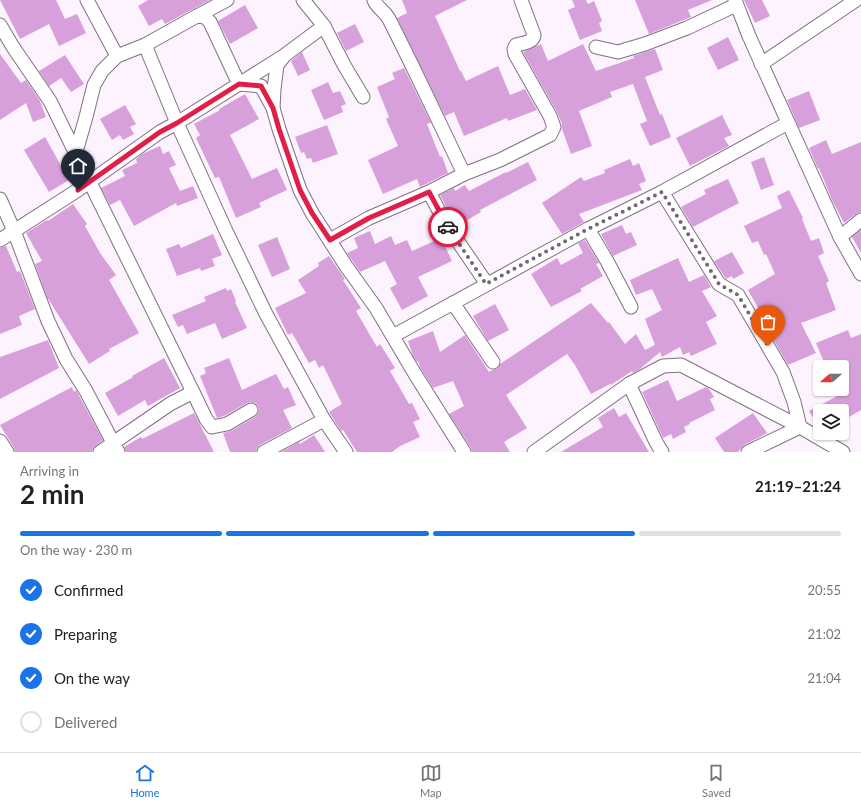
<!DOCTYPE html>
<html lang="en">
<head>
<meta charset="utf-8">
<style>
  body { margin:0; font-family:Lato,sans-serif; background:#f6f6f6; color:#202124; height:100vh; display:flex; flex-direction:column; font-size:15px; white-space:nowrap }
  * { box-sizing:border-box; margin:0 }
  p { font-size:13px; color:#757577 }
  .icon { flex:none; width:22px; height:22px; fill:none; stroke:currentColor; stroke-width:2; stroke-linecap:round; stroke-linejoin:round }
  .map { position:relative; height:452px; overflow:hidden }
  .details { display:flex; flex-direction:column; background:#fff; flex:1 }
  .details>* { flex:none }
  .needle { width:26px; rotate:250deg }
  .buttons { position:absolute; left:813px; top:360px; display:grid; gap:8px }
  .buttons a { display:grid; place-items:center; width:36px; height:36px; border-radius:4px; background:#fff; box-shadow:0 1px 3px #0004; font-size:20px }
  .pin { position:absolute; display:grid; place-items:center; width:34px; height:34px; color:#fff; margin:-41px -17px; border-radius:50% 50% 50% 0; rotate:-45deg; box-shadow:0 0 4px #0007 }
  .pin .icon { rotate:45deg }
  .courier { position:absolute; display:grid; place-items:center; width:40px; height:40px; margin:-20px; border:3px solid #e11d48; border-radius:50%; background:#fff; color:#222; box-shadow:0 1px 5px #0007 }
  .head em { font-style:normal; font-weight:700 }
  .head div { display:flex; flex-direction:column-reverse }
  .head { display:flex; align-items:center; justify-content:space-between; height:68px; padding:0 20px }
  h1 { font-size:26px; font-weight:700; line-height:30px }
  .bar { display:grid; grid-template-columns:repeat(4,1fr); gap:6px 4px; align-content:center; height:48px; padding:0 20px }
  .bar i { height:5px; border-radius:3px; background:#e0e0e0 }
  .bar .selected { background:#1a73e8 }
  .bar p { grid-column:span 4 }
  ol { padding:0 20px; list-style:none }
  li { display:flex; align-items:center; gap:12px; height:44px }
  li p { margin-inline-start:auto }
  li .icon { padding:4px; border-radius:50%; background:#1a73e8; color:#fff; stroke-width:4 }
  li:last-child { color:#757577 }
  li i { width:22px; height:22px; border:2px solid #e0e0e0; border-radius:50% }
  .dock { display:flex; justify-content:space-around; align-items:center; height:56px; border-top:1px solid #e0e0e0; background:#fff; font-size:11px; color:#757577 }
  .dock a { display:grid; justify-items:center; gap:2px }
  .dock .selected { color:#1a73e8 }
  .map>svg:first-child { display:block }
</style>
</head>
<body>
<div class="map">
<svg width="861" height="452" viewBox="0 0 861 452">
  <rect width="100%" height="100%" fill="#fdf3fe"/>
  <!-- building -->
  <g fill="#d7a0db">
    <polygon points="0,0 56,0 65,19 77,14 86,33 59,46 49,24 20,39"/>
    <polygon points="148,0 210,0 165,24 162,19 149,26 138,6"/>
    <polygon points="402,0 467,0 435,16 460,71 461,71 466,81 498,66 510,95 525,89 537,110 508,121 507,118 464,136 454,112 445,116 397,18 407,13"/>
    <polygon points="572,0 586,0 588,4 594,1 602,21 599,23 602,31 580,40 568,10 575,7"/>
    <polygon points="635,0 712,0 688,10 691,17 649,34"/>
    <polygon points="744,0 762,0 770,16 755,23"/>
    <polygon points="245,5 258,28 230,44 218,21"/>
    <polygon points="355,24 364,42 346,51 337,33"/>
    <polygon points="728,37 739,60 718,70 707,48"/>
    <polygon points="541,44 548,61 583,44 596,71 634,58 633,56 655,49 663,70 645,77 660,115 662,114 671,137 650,146 640,124 647,121 633,84 610,92 612,97 579,111 592,146 571,154 562,129 562,124 557,112 523,52"/>
    <polygon points="302,52 310,70 298,76 291,61"/>
    <polygon points="0,54 21,83 26,80 40,101 46,117 33,122 26,103 0,120"/>
    <polygon points="65,55 84,84 71,92 61,78 49,86 39,71"/>
    <polygon points="404,68 431,123 427,124 440,157 442,156 448,173 420,187 417,179 383,194 368,160 398,146 386,119 389,117 377,87 395,79 392,73"/>
    <polygon points="328,82 333,93 340,91 346,104 341,106 343,112 324,120 311,90"/>
    <polygon points="809,91 820,120 799,128 787,100"/>
    <polygon points="245,94 259,119 230,135 252,179 277,168 287,190 259,203 261,207 236,218 219,177 215,178 196,138 200,135 194,124 220,110 219,109"/>
    <polygon points="125,105 136,124 130,127 134,134 123,140 120,135 112,140 100,119"/>
    <polygon points="722,115 732,135 724,138 729,146 690,166 676,138"/>
    <polygon points="327,125 338,154 313,163 311,158 307,159 304,152 301,153 295,137"/>
    <polygon points="45,137 69,180 49,192 24,150"/>
    <polygon points="826,140 832,154 861,142 861,212 856,214 844,223 832,200 819,168 818,169 809,148"/>
    <polygon points="160,146 163,154 169,151 176,165 169,168 180,191 193,186 198,198 177,206 176,203 134,226 120,200 110,205 101,188 125,176 122,170 137,163 136,159 142,154"/>
    <polygon points="764,157 774,185 761,190 751,162"/>
    <polygon points="630,159 633,166 639,163 646,181 639,184 642,190 579,214 584,222 562,234 542,203 581,177 584,181 605,173 604,170"/>
    <polygon points="528,162 537,180 480,210 481,212 457,226 440,195 454,188 455,191 465,185 469,191 506,172 506,173"/>
    <polygon points="728,179 739,203 693,227 681,207 706,194 704,190"/>
    <polygon points="789,190 803,218 802,219 811,241 819,238 824,253 818,256 829,281 826,283 836,310 801,323 816,353 788,365 764,323 766,322 748,290 775,274 766,254 764,255 758,241 752,243 744,226 782,208 777,196"/>
    <polygon points="73,204 87,224 85,226 100,253 116,275 109,280 139,333 109,349 110,351 89,364 47,297 35,264 42,261 26,233 47,220 48,221"/>
    <polygon points="622,225 626,234 631,232 637,245 613,256 601,234"/>
    <polygon points="861,230 861,253 852,237"/>
    <polygon points="370,231 375,244 391,236 395,245 407,240 412,251 441,238 452,261 418,277 428,296 402,310 390,288 397,284 385,261 360,272 347,253 358,248 354,238"/>
    <polygon points="213,234 222,255 212,259 215,266 201,271 200,268 177,276 166,249 179,244 181,248"/>
    <polygon points="277,237 290,269 272,277 258,245"/>
    <polygon points="585,240 599,263 596,264 603,276 580,289 582,291 551,307 531,274 557,258 561,265 583,253 578,243"/>
    <polygon points="6,246 17,272 20,271 35,309 19,316 22,325 0,334 0,248"/>
    <polygon points="732,252 744,273 733,279 732,276 726,279 714,261"/>
    <polygon points="329,256 345,279 343,280 361,308 356,311 377,347 380,344 395,368 390,371 409,404 412,403 420,419 413,422 420,437 400,446 392,452 357,452 343,430 341,431 329,412 342,404 323,365 319,368 315,360 309,363 292,333 288,335 275,308 306,293 298,280 319,266 318,263"/>
    <polygon points="678,258 689,282 704,275 711,287 702,291 717,316 706,322 717,344 691,356 689,352 683,355 680,347 662,357 660,352 640,369 633,373 632,371 611,385 610,384 591,394 575,365 567,354 506,395 527,428 504,442 510,452 472,452 471,448 449,414 464,406 453,381 433,388 420,367 418,361 417,362 413,356 408,341 433,331 440,352 465,335 489,372 492,370 497,369 500,364 591,303 608,323 609,322 625,344 636,334 645,350 655,345 645,319 662,310 652,289 636,295 630,280"/>
    <polygon points="226,288 227,291 231,289 236,301 235,302 247,328 222,339 215,323 187,334 183,325 178,327 172,315 206,301 204,297"/>
    <polygon points="495,304 509,330 488,341 473,316"/>
    <polygon points="848,330 851,338 861,334 861,410 842,421 842,411 820,411 820,429 809,411 843,393 841,389 842,389 842,367 826,367 816,343"/>
    <polygon points="48,340 59,368 0,399 0,357"/>
    <polygon points="164,358 180,388 148,406 145,400 118,416 105,393 133,377 132,376"/>
    <polygon points="229,358 242,390 276,374 284,389 288,387 296,405 283,410 292,428 260,445 257,448 256,452 230,452 223,433 231,431 255,417 258,414 259,410 258,406 255,403 251,402 247,403 224,416 217,418 200,376 206,373 204,368"/>
    <polygon points="668,380 677,401 706,387 709,389 714,397 710,399 715,410 689,423 690,424 684,427 686,432 673,439 671,434 663,438 642,392"/>
    <polygon points="72,387 74,392 76,390 103,440 95,446 93,448 92,452 15,452 14,448 0,425"/>
    <polygon points="614,408 619,417 626,413 649,452 561,452 603,427 598,418"/>
    <polygon points="194,413 214,452 126,452 124,447 141,437 142,439"/>
    <polygon points="753,413 767,433 760,437 744,445 738,452 724,452 715,438"/>
    <polygon points="314,435 325,452 281,452 299,442 300,444"/>
  </g>
  <g fill="none" stroke-linecap="round" stroke-linejoin="round">
    <defs>
      <g id="minor">
        <polyline points="87,0 117,56"/>
        <polyline points="303,0 324,26 344,65 363,97"/>
        <path d="M374,0c3,8 10,10 15,19 26,51 50,103 75,155"/>
        <polyline points="735,0 749,36 840,237 861,274"/>
        <polyline points="197,16 227,0"/>
        <polyline points="0,25 13,47 50,101 193,392 170,404 100,452"/>
        <polyline points="324,26 285,55 277,65 274,89 273,108 279,129 300,190 312,213 346,266 376,308 415,374 464,452"/>
        <polyline points="145,45 177,123 226,231 266,314 324,420 346,452"/>
        <polyline points="596,47 618,52 645,44 687,28 736,5"/>
        <polyline points="761,64 856,0"/>
        <polyline points="76,152 86,117 94,85 102,71 117,56 145,45 197,16 205,17 210,22 239,84 261,86 273,108"/>
        <polyline points="429,192 446,224 487,284"/>
        <polyline points="662,192 719,284 738,295 783,372 794,402 800,427 748,452"/>
        <polyline points="0,199 14,231 48,321 66,359 86,391 118,452"/>
        <polyline points="588,229 607,261 631,307"/>
        <polyline points="840,237 861,220"/>
        <polyline points="0,240 78,190 160,132 177,123 282,57"/>
        <path d="M330,240l39,-22 60,-26 35,-18 36,-14 50,-25 4,-8 -4,-11 -35,-62 -1,-5 2,-4c7,-2 17,-2 18,-10l-13,-35"/>
        <polyline points="453,303 493,362"/>
        <polyline points="393,336 588,229 662,192 788,123"/>
        <polyline points="629,384 656,442 662,452"/>
        <polyline points="193,392 206,419 212,427 227,424 251,410"/>
        <polyline points="0,441 7,452"/>
        <polyline points="264,452 324,420"/>
        <polyline points="534,452 629,384 663,366 681,365 800,427 843,452"/>
      </g>
    </defs>
    <!-- minor casing -->
    <use href="#minor" stroke="#807081" stroke-width="15"/>
    <!-- minor -->
    <use href="#minor" stroke="#fff" stroke-width="13"/>
  </g>
  <g fill="none" stroke-linecap="round" stroke-linejoin="round">
    <!-- done -->
    <polyline stroke="#716972" stroke-width="4" stroke-dasharray="0 7.2" points="448,227 486,284 588,229 662,192 719,284 738,295 768,346"/>
    <!-- route -->
    <polyline stroke="#e11d48" stroke-width="5" points="78,190 160,132 177,123 239,84 261,86 273,108 279,129 300,190 312,213 330,240 369,218 429,192 448,227"/>
  </g>
</svg>
<div class="buttons">
<a><svg class="needle" viewBox="-14 -14 28 28"><path d="M0-13l5 13h-10z" fill="#e53935"/><path d="M0 13l5-13h-10z" fill="#757577"/></svg></a>
<a><svg class="icon" aria-label="layers" viewBox="0 0 24 24"><path d="M12 4l9 5-9 5-9-5zM3 14l9 5 9-5"/></svg></a>
</div>
<div class="pin" style="left:768px;top:346px;background:#ea580c"><svg class="icon" aria-label="bag" viewBox="0 0 24 24"><path d="M5 8h14l-1 12H6zM9 8a3 3 0 0 1 6 0"/></svg></div>
<div class="pin" style="left:78px;top:190px;background:#1f2937"><svg class="icon" aria-label="home" viewBox="0 0 24 24"><path d="M3 11l9-7 9 7M6 9v11h12V9"/></svg></div>
<div class="courier" style="left:448px;top:227px"><svg class="icon" aria-label="car" viewBox="0 0 24 24"><path d="M5 17H2v-5l4-1 3-4h7l3 4 3 1v5h-3M9 17h6M6 11h13"/><circle cx="7" cy="17" r="2"/><circle cx="17" cy="17" r="2"/></svg></div>
</div>
<section class="details">
<div class="head"><div><h1>2 min</h1><p>Arriving in</p></div><em>21:19–21:24</em></div>
<div class="bar"><i class="selected"></i><i class="selected"></i><i class="selected"></i><i></i><p>On the way · 230 m</p></div>
<ol>
<li><svg class="icon" aria-label="check" viewBox="0 0 24 24"><path d="M5 12l5 5 9-10"/></svg>Confirmed<p>20:55</p></li>
<li><svg class="icon" aria-label="check" viewBox="0 0 24 24"><path d="M5 12l5 5 9-10"/></svg>Preparing<p>21:02</p></li>
<li><svg class="icon" aria-label="check" viewBox="0 0 24 24"><path d="M5 12l5 5 9-10"/></svg>On the way<p>21:04</p></li>
<li><i></i>Delivered</li>
</ol>
</section>
<nav class="dock">
<a class="selected"><svg class="icon" aria-label="home" viewBox="0 0 24 24"><path d="M3 11l9-7 9 7M6 9v11h12V9"/></svg>Home</a>
<a><svg class="icon" aria-label="map" viewBox="0 0 24 24"><path d="M3 6l6-2 6 2 6-2v14l-6 2-6-2-6 2zM9 4v14M15 6v14"/></svg>Map</a>
<a><svg class="icon" aria-label="saved" viewBox="0 0 24 24"><path d="M7 4h10v16l-5-4-5 4z"/></svg>Saved</a>
</nav>
</body>
</html>
